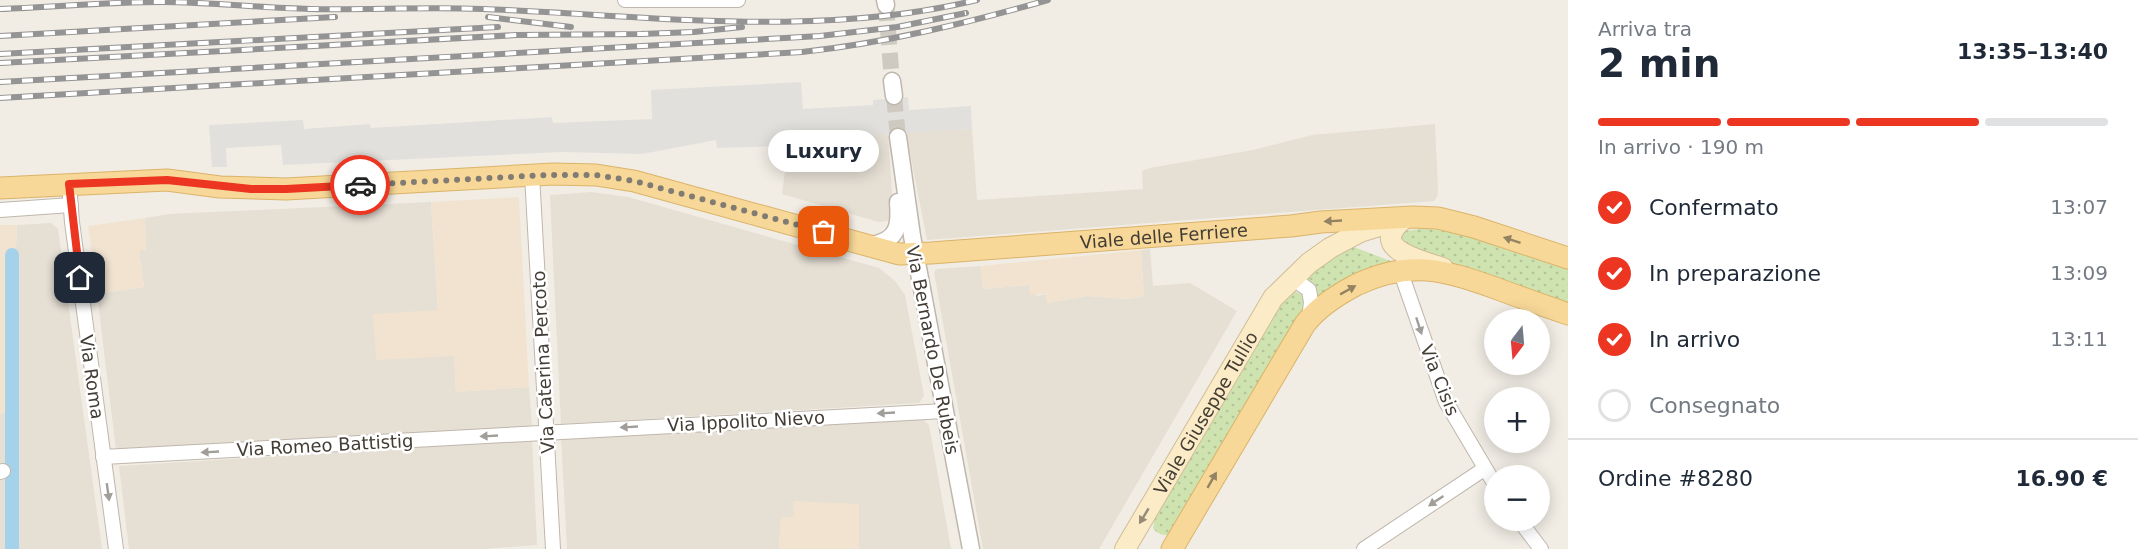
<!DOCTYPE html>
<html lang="it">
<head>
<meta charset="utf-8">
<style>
  body { margin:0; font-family:"DejaVu Sans",sans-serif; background:#f2f2f3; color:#1f2937; height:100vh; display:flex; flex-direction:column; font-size:22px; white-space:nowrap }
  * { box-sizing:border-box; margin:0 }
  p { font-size:20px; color:#747a83 }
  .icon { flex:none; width:33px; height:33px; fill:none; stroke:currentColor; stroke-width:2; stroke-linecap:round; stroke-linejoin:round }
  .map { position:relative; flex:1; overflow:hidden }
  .details { display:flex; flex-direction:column; background:#fff; width:570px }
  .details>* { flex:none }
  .needle { width:39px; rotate:196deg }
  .buttons { position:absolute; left:1484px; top:309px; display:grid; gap:12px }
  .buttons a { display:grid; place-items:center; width:66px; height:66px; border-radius:50%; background:#fff; box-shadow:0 3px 15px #0003; font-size:30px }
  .pin { position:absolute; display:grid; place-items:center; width:51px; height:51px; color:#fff; margin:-26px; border-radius:12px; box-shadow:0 3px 9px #0006 }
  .courier { position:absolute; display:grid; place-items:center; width:60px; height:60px; margin:-30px; border:4px solid #ec3622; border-radius:50%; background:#fff; color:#222; box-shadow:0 2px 8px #0007 }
  .bubble { position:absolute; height:42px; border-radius:21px; background:#fff; box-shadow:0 3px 15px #0003; font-size:20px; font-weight:800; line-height:42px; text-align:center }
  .head em { font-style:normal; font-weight:800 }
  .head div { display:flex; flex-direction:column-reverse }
  .head { display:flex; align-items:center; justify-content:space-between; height:102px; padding:0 30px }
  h1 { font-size:39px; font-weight:800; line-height:45px }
  .bar { display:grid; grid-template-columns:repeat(4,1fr); gap:9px 6px; align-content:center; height:72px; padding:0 30px }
  .bar i { height:8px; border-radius:4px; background:#e0e1e3 }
  .bar .active { background:#ec3622 }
  .bar p { grid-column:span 4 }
  .line { display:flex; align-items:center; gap:15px; padding:0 30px; border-top:2px solid #e0e1e3 }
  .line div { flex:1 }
  ol { padding:0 30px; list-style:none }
  li { display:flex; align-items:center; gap:18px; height:66px }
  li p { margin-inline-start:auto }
  li .icon { padding:6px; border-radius:50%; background:#ec3622; color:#fff; stroke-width:4 }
  li:last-child { color:#747a83 }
  li i { width:33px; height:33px; border:3px solid #e0e1e3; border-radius:50% }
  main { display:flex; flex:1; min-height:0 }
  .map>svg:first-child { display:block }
</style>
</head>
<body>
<main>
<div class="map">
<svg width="1568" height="549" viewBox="0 0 1568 549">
  <defs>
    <pattern id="grass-dots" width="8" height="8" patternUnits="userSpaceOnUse" patternTransform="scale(1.5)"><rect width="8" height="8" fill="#cfe3b0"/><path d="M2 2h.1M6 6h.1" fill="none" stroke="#b3c498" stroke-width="1.8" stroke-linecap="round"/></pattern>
  </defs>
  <rect width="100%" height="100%" fill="#f1ede5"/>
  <!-- residential -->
  <g fill="#e5dfd4">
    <polygon points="1435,124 1438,190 1437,197 1434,201 927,240 906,132 972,129 977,200 1143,189 1142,171 1150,168 1253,150 1312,135"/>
    <polygon points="888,133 894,220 879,222 782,194 785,170 795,154 793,143"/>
    <polygon points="591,192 628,197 879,268 895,281 905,295 924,396 919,403 561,424 550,195"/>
    <polygon points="431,202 438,310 454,356 456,392 529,387 532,428 116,450 97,294 144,287 139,250 146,249 145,218 170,214"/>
    <polygon points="51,223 58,229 102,549 0,549 0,414 11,411 11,255 16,247 17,225"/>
    <polygon points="1150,249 1153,286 1190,283 1237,311 1099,549 983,549 934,272 937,269 981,266 983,289 1029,285 1037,296 1046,294 1047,303 1087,296 1129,299 1144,296 1141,250"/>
    <polygon points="922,419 929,425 951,549 859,549 859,504 794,517 781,517 779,549 567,549 561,437"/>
    <polygon points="532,440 537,545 484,549 129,549 119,466"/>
  </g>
  <!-- commercial -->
  <g fill="#f2e3d1">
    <polygon points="519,197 529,387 456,392 454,356 376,360 373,314 438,310 431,202"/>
    <polygon points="145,218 146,250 139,251 144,287 97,294 88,226"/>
    <polygon points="0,225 17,225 16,247 11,255 11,412 0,414"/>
    <polygon points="1141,250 1144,296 1129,299 1087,296 1047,303 1045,294 1030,295 1029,285 983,289 981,266"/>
    <polygon points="793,501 859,504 859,549 779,549 781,517 794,517"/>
  </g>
  <!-- grass -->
  <g fill="url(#grass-dots)">
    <polygon points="1426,228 1463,234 1568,268 1568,303 1402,247 1400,232"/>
    <polygon points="1354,247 1401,265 1316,301 1309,282 1304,275 1346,249"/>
    <path d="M1295,291l10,5v14l-134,224c-7,2 -13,1 -18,-6l3,-16 114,-190 19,-28z"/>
  </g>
  <!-- parking -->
  <polygon fill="#e2e0dd" points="801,82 803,109 873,105 873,100 908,97 909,110 971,106 972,129 850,136 849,138 794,143 794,146 717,148 716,140 642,154 561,152 283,165 281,145 226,148 227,167 212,167 209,125 303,120 304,129 370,124 371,128 552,117 553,123 652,119 651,90"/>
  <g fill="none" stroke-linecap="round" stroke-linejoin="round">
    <!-- canal -->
    <polyline stroke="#a5d2eb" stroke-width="14" points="12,255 12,549"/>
    <!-- tertiary-tunnel -->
    <g stroke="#cecac2" stroke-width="16" stroke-dasharray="16 8" stroke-linecap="butt">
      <polyline points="886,5 892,81"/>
      <polyline points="894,96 898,137"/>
    </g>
    <defs>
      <g id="minor">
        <polyline points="625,0 738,0"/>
        <polyline points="532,175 553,549"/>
        <polyline points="69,184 72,222 116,549"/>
        <polyline points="0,210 71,205"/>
        <polyline points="1400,270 1446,402 1494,483"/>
        <polyline points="1289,281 1298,282 1309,290 1311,302 1309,319"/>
        <polyline points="103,457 945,411"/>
        <polyline points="0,472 3,471"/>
        <polyline points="1519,520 1541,549"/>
        <polyline points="1364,549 1484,469"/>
      </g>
      <g id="tertiary">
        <polyline points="885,0 886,5"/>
        <polyline points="892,81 894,96"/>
        <polyline points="898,137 912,236 971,549"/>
        <path d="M872,245c26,-5 28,-19 26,-43"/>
      </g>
      <g id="secondary">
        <path d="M1406,218c-5,3 -10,7 -13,13 -13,21 36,32 50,37"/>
        <path id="s1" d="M1125,549l148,-251 36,-35 21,-15 30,-16 32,-10"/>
      </g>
      <g id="primary">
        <path id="s2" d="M0,188l167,-8 53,7 66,2 267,-15 43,1 38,6 265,73 32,-1 360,-27 30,-4 91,-5 26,1 36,9 94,31"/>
        <path d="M1172,549l133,-225c13,-17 32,-29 51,-39 54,-26 89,-15 142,4 24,9 47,17 70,25"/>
      </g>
    </defs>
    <!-- minor casing -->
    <use href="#minor" stroke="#bfb7ac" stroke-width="16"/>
    <!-- tertiary casing -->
    <use href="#tertiary" stroke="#bfb7ac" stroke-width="19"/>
    <!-- secondary casing -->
    <use href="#secondary" stroke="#cfbd97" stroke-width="22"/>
    <!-- primary casing -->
    <use href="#primary" stroke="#dbb369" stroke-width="23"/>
    <!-- minor -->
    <use href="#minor" stroke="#fff" stroke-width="14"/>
    <!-- tertiary -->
    <use href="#tertiary" stroke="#fff" stroke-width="16"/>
    <!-- secondary -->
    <use href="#secondary" stroke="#fbebc6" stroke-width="20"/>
    <!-- primary -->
    <use href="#primary" stroke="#f7d898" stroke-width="21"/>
    <defs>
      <g id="rail">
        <path d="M0,9c54,-2 108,-7 162,-7 49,0 98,6 148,7 57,1 114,-2 172,0 164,6 333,30 495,-9"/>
        <polyline points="488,17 571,27"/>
        <polyline points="0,36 335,17"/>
        <polyline points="0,54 498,27"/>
        <polyline points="0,63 517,35 641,34 694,32 742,27"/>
        <polyline points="0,82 820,36 897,27 966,13"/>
        <path d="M0,98l802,-46c84,-9 165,-29 246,-52"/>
      </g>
    </defs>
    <!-- rail casing -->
    <use href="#rail" stroke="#949494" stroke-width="6"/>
    <!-- rail -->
    <use href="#rail" stroke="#fff" stroke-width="4" stroke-dasharray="11" stroke-linecap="butt"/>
  </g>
  <!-- one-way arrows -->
  <defs><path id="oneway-solid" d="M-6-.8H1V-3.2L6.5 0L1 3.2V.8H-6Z" transform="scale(1.5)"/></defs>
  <g fill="#948362">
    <use href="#oneway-solid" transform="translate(1333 221) rotate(177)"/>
    <use href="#oneway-solid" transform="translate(1512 240) rotate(-162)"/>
    <use href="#oneway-solid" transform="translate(1348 290) rotate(-29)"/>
    <use href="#oneway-solid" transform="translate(1212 480) rotate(-60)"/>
  </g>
  <g fill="#a19e9a">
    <use href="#oneway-solid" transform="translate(1419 326) rotate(72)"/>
    <use href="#oneway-solid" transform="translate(886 413) rotate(177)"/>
    <use href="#oneway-solid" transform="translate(629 427) rotate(177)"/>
    <use href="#oneway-solid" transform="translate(489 436) rotate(177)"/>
    <use href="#oneway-solid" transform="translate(210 452) rotate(177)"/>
    <use href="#oneway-solid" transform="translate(108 492) rotate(82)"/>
    <use href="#oneway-solid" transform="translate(1436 501) rotate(146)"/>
  </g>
  <use fill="#968b76" href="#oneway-solid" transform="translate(1144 516) rotate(121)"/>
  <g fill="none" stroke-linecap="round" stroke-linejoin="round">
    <!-- done -->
    <polyline stroke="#807b73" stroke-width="6" stroke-dasharray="0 10.8" points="360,185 547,175 596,175 634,181 824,232"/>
    <!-- route -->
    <polyline stroke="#ec3622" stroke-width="8" points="80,278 69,184 167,180 251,189 286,189 360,185"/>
  </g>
  <g text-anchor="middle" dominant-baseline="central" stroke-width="5" stroke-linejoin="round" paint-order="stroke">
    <!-- street labels -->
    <g font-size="18" fill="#433d35" stroke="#fff">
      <text stroke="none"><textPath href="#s2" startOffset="1176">Viale delle Ferriere</textPath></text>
      <text transform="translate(933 350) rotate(79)">Via Bernardo De Rubeis</text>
      <text transform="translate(543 362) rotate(-93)">Via Caterina Percoto</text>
      <text transform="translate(92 377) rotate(82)">Via Roma</text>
      <text transform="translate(1440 380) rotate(68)">Via Cisis</text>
      <text stroke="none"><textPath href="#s1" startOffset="158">Viale Giuseppe Tullio</textPath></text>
      <text transform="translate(746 421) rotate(-3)">Via Ippolito Nievo</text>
      <text transform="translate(325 445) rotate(-3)">Via Romeo Battistig</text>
    </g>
  </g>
</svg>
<div class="buttons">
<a><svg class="needle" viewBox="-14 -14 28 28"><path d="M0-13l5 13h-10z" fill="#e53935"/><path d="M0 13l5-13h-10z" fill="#747a83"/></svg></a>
<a>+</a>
<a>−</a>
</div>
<div class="pin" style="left:824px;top:232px;background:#ea580c"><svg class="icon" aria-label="bag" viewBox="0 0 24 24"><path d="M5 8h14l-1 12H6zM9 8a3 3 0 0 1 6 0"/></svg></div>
<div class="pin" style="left:80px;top:278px;background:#1f2937"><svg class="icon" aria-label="home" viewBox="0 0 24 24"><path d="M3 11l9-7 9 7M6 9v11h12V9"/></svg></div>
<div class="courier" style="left:360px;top:185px"><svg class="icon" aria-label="car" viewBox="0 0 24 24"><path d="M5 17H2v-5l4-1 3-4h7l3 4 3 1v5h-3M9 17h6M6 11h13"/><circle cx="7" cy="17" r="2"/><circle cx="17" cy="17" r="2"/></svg></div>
<div class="bubble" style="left:768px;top:130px;width:111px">Luxury</div>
</div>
<section class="details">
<div class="head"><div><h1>2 min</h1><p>Arriva tra</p></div><em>13:35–13:40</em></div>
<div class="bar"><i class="active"></i><i class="active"></i><i class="active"></i><i></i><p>In arrivo · 190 m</p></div>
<ol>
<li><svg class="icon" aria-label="check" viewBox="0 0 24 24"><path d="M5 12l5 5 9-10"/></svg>Confermato<p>13:07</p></li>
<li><svg class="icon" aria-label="check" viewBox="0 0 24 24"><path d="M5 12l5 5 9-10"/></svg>In preparazione<p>13:09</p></li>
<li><svg class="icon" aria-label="check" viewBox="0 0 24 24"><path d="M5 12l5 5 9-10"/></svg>In arrivo<p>13:11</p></li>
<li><i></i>Consegnato</li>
</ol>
<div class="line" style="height:78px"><div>Ordine #8280</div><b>16.90 €</b></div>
</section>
</main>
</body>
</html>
